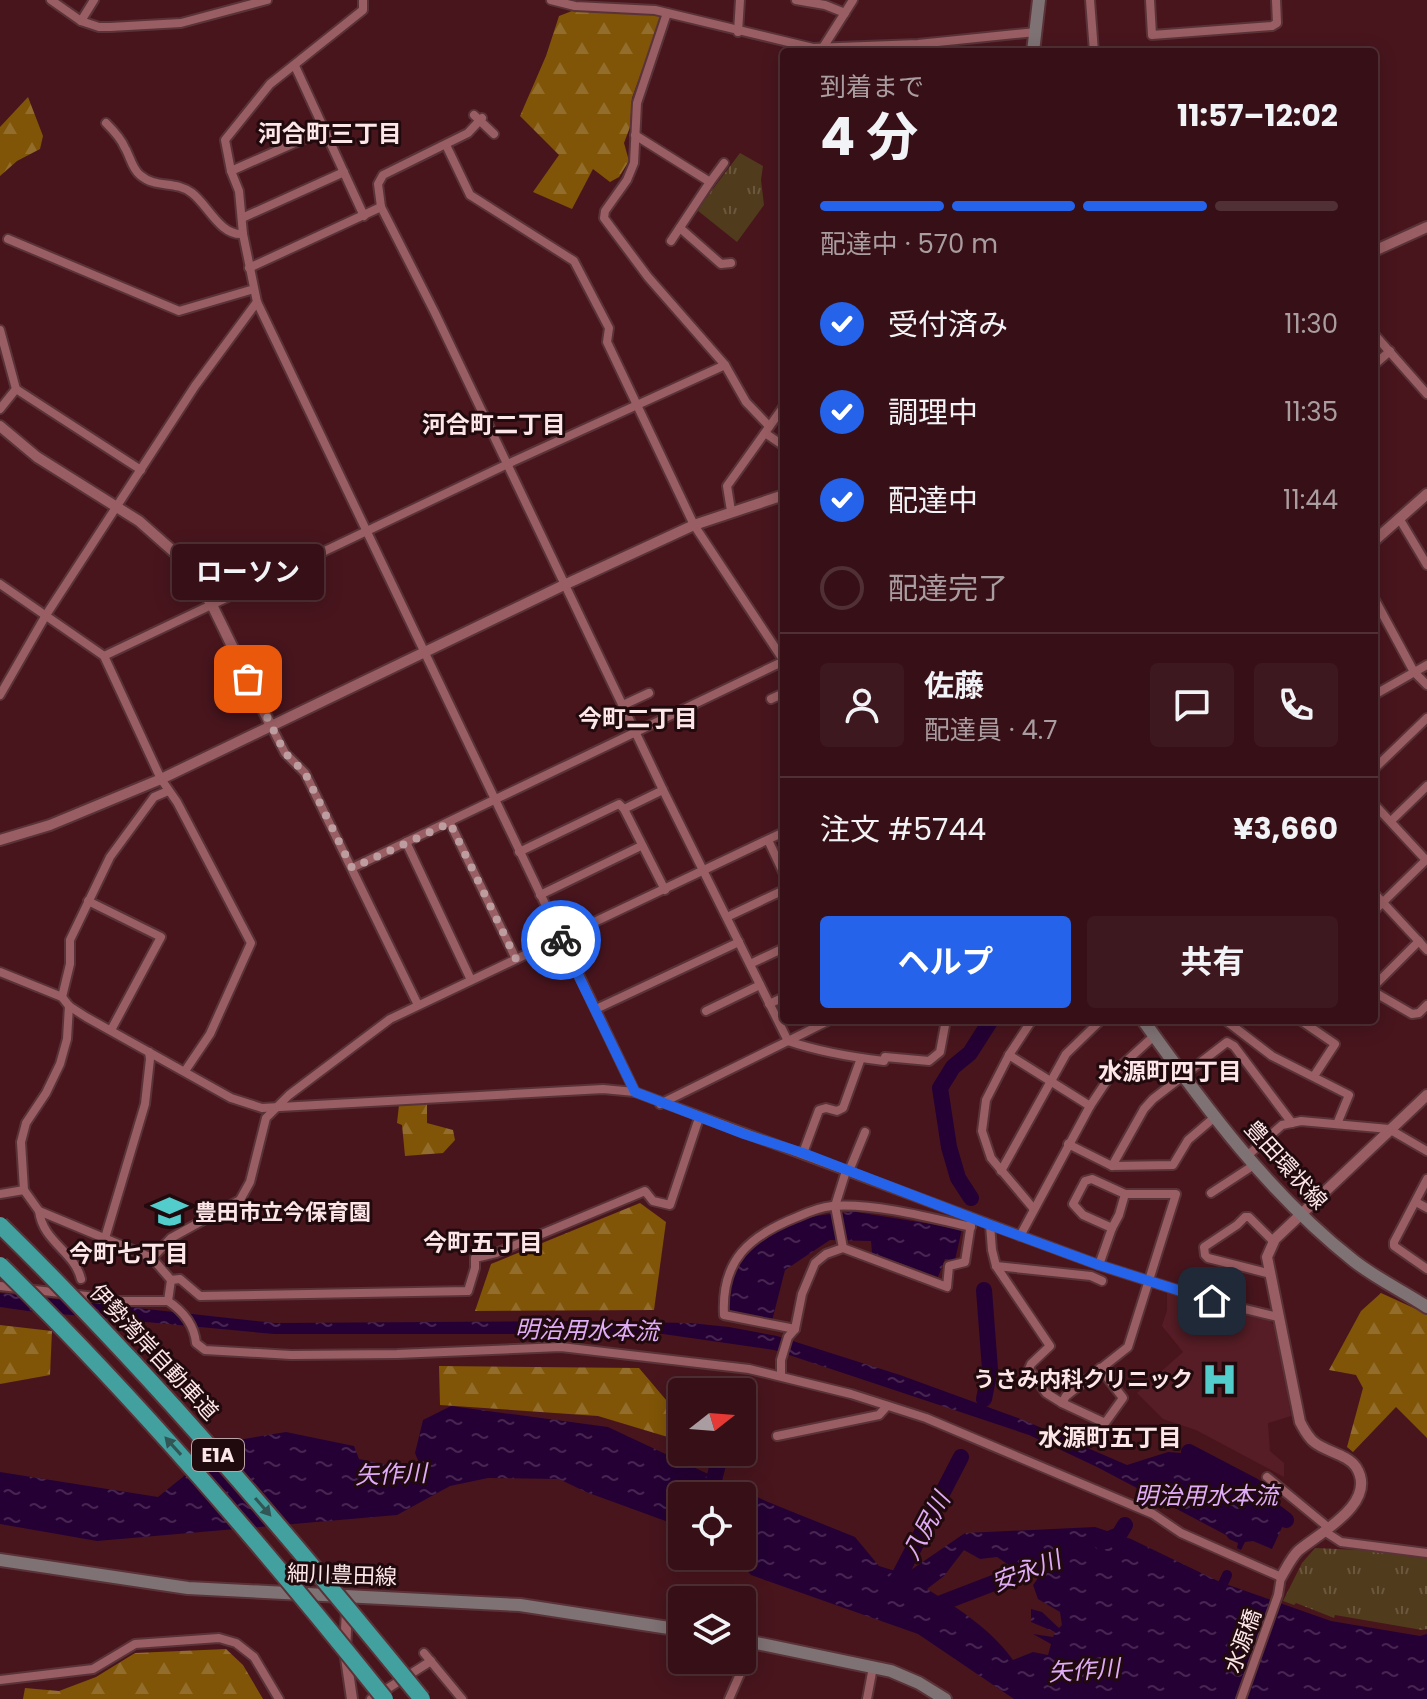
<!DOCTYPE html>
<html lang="ja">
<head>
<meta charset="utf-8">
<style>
  body { margin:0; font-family:Poppins,"Noto Sans JP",sans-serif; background:#3d191f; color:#f1f3f6; height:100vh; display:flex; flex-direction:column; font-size:30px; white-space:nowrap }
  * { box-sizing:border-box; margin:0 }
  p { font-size:26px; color:#aa9da1 }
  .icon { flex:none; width:44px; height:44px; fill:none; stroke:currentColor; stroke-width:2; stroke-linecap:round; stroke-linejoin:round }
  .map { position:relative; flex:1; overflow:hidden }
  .drawer { position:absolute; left:780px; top:48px; width:598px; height:976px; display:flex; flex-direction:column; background:#361016; border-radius:8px; box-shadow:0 4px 20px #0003,0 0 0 2px #503035 }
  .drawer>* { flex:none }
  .needle { width:52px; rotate:73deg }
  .buttons { position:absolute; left:668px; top:1378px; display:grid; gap:16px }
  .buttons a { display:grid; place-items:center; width:88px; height:88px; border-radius:8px; background:#361016; box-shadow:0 4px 20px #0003,0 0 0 2px #503035; font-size:40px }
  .pin { position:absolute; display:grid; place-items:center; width:68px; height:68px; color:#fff; margin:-34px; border-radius:16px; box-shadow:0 4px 12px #0006 }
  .courier { position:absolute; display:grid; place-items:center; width:80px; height:80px; margin:-40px; border:6px solid #2563eb; border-radius:50%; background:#fff; color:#222; box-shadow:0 2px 10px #0007 }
  .bubble { position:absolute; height:56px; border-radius:8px; background:#361016; box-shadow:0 4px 20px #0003,0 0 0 2px #503035; font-size:26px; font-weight:700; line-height:56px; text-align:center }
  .headline em { font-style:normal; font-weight:700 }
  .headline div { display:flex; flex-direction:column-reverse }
  .headline { display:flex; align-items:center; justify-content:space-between; height:136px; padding:0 40px }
  h1 { font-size:52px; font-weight:700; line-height:60px }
  .bar { display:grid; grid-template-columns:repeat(4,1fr); gap:12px 8px; align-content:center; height:96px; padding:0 40px }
  .bar i { height:10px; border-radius:6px; background:#503035 }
  .bar .current { background:#2563eb }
  .bar p { grid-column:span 4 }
  .line { display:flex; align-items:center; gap:20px; padding:0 40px; border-top:2px solid #503035 }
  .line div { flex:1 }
  .round { display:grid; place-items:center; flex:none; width:84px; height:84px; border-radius:8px; background:#3d191f }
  ol { padding:0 40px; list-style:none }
  li { display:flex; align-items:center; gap:24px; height:88px }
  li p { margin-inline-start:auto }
  li .icon { padding:8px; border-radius:50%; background:#2563eb; color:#fff; stroke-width:4 }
  li:last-child { color:#aa9da1 }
  li i { width:44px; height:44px; border:4px solid #503035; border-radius:50% }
  .primary-button { display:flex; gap:16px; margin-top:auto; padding:16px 40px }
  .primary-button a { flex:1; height:92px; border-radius:8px; background:#2563eb; color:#fff; font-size:32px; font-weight:700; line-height:92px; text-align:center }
  .primary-button a+a { background:#3d191f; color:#f1f3f6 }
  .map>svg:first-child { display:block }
</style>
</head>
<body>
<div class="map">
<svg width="1427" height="1699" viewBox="0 0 1427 1699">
  <defs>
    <pattern id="forest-firs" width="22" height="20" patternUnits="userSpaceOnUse" patternTransform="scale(2)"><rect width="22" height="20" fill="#805507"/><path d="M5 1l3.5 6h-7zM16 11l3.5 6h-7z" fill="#936d2b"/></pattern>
    <pattern id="park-tufts" width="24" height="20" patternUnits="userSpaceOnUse" patternTransform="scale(2)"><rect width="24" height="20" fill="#503b1d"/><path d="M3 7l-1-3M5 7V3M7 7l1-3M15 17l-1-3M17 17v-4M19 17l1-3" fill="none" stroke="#6a573e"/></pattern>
    <pattern id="water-ripples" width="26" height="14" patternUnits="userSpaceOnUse" patternTransform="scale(2)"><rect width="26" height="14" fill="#250034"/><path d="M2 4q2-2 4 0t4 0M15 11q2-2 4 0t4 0" fill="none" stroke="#462551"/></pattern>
  </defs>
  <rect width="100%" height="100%" fill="#48151d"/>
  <!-- built -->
  <polygon fill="#571d26" points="1167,1292 1270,1321 1274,1325 1279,1336 1291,1416 1268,1423 1270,1451 1284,1463 1284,1477 1196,1430 1163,1419 1137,1393 1183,1352 1162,1326 1167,1310"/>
  <!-- forest -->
  <g fill="url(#forest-firs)">
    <polygon points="655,10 661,18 632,98 630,127 624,143 629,161 619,177 610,182 593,169 572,209 533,192 559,155 520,116 546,56 559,16 572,11"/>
    <polygon points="28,97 43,136 40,149 17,161 0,176 0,127"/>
    <polygon points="427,1104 427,1123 453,1130 455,1140 443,1153 405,1156 402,1125 397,1123 399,1105"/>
    <polygon points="640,1203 666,1222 654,1310 475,1311 491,1264"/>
    <polygon points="1381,1293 1427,1314 1427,1438 1396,1407 1353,1452 1347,1447 1363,1388 1356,1375 1329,1370 1361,1311"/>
    <polygon points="0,1325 52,1331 50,1375 0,1384"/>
    <polygon points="439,1366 639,1368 667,1401 682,1431 671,1438 598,1416 440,1405"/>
    <polygon points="226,1649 243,1665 263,1699 23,1699 25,1688 59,1691 96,1677 135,1653"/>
  </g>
  <!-- park -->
  <g fill="url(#park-tufts)">
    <polygon points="740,153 763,166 761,180 764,205 737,242 697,210"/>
    <polygon points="1315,1548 1427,1553 1427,1629 1422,1630 1335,1615 1334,1618 1296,1603 1294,1605 1283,1601 1302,1563"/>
  </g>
  <!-- water -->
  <g fill="url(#water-ripples)" fill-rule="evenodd">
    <path d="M856,1212l106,17 -7,31 -10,-1 -7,18 -66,-24 -1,-12 -41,-1 -45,30 -13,51 -45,-11c2,-11 1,-27 6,-37 23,-49 75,-59 123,-61z"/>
    <path d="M0,1293l275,30 305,-2 110,2 39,4 48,9 123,39 121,44 106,46 41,-13 13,1 67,34c15,10 20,26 36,36l-12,26 -19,-8 -8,1 -4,8 -4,-2 1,-5 -9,-4 -3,-4 -129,-68 -68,-32 -255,-85 -111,-16h-389l-246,-23 -28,-4z"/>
    <path d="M451,1406l157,21 160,75 87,35 24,29 26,8 60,-41 130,-6 36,12 89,43 111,39 89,15 7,-2v65h-413l-96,-65 -167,-59 -17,-19h8v-60h-60v31l-96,-35 -27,-13 -71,-1 -38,8 -53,29 -300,26 -97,-17v-52l158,25 68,-55 60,-10 68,14 5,13 32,7 28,-3 -4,-10 8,-33zM964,1550l16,9 17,-2 19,13 25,4 -8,11 5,14 22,13 2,13 -3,3 -17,-16 -11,-3v13l24,10 -2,5 -20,-3 18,10 -3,11 -15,-3 -20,8c-22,-31 -54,-51 -86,-71l17,-13z"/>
  </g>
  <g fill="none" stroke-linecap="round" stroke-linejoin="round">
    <!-- canal -->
    <polyline stroke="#250034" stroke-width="10" points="1218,1595 1227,1575"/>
    <!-- river -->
    <g stroke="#250034" stroke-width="16">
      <polyline points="971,1198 958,1178 949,1147 940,1088 953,1067 970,1053 991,1020"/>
      <polyline points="984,1399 990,1369 984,1290"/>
      <polyline points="1189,1452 1254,1486 1273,1510 1286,1520"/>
      <polyline points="710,1496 721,1452"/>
      <polyline points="1102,1542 1119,1535 1125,1525"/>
      <polyline points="891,1592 961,1457"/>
      <polyline points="926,1609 1043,1564"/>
    </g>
    <defs>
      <g id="minor">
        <polyline points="51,0 81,21"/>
        <polyline points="94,0 81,21 99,27 110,27 181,23 267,0"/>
        <polyline points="363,0 363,10 270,84 225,140 231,171 239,191 243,234 257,302 635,1092"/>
        <polyline points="551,0 575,6 655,10 813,48 918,44 1036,32"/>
        <polyline points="796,0 825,5 845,13"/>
        <polyline points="1090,0 1094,52"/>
        <polyline points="1150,0 1152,35 1272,26 1277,23 1276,0"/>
        <polyline points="667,13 637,103 634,163 627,180 605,211 604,218 648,277 725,365 746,402 769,426"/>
        <polyline points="738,32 740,0"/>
        <polyline points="822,49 853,0"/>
        <polyline points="295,66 364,216"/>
        <polyline points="474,115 494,134"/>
        <polyline points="482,118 468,133 383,175 378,184 381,207 435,313 663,790 788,1041 660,1104"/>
        <path d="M106,123c7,7 15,15 19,25 5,8 7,21 15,27 16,14 35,5 52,18 16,12 28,43 51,41"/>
        <polyline points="635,135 710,182 671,241"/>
        <polyline points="231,171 324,130"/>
        <polyline points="710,182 724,163"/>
        <polyline points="242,218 344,172"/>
        <polyline points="680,228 721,264 731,263"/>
        <polyline points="8,239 179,311 254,289"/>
        <polyline points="249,268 381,207"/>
        <polyline points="0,330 16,389 0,409"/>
        <polyline points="1374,334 1427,394"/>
        <polyline points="1374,365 1390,351"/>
        <polyline points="16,389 141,470"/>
        <polyline points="765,433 784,446"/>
        <polyline points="731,511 727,486 784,406"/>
        <polyline points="1399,518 1427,565"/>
        <polyline points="0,584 104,656 161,779 177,802 251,943 210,1034 185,1071"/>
        <polyline points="1374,598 1414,672 1427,685"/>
        <polyline points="104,656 514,461 725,365"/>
        <polyline points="0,695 46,615 195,386 257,302"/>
        <polyline points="1374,695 1427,665"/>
        <polyline points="771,699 784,693"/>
        <polyline points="623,705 649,693"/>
        <polyline points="271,726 285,753 305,773 418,1005"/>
        <polyline points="1374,769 1427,718"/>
        <polyline points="1374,804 1426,860"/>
        <polyline points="624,809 663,790"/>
        <polyline points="1391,821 1427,786"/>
        <polyline points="450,823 516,959"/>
        <polyline points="768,840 784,874"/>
        <polyline points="406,842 471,980"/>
        <polyline points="519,852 619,804 624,809 665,890"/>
        <path d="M352,868c145,-68 287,-139 432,-207l-90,-136 -87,-183 2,-14 -35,-67 -104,-66 -24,-50"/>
        <polyline points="1374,893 1427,950"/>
        <polyline points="540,895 641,846"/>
        <polyline points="88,901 161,937 111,1030"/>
        <polyline points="1374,911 1427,859"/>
        <polyline points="727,917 784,890"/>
        <polyline points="750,964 784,948"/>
        <polyline points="0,972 62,997 69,1006 86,1017 231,1098 262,1108 603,1089 635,1092 1099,1265 1212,1301 1278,1317"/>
        <polyline points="1374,986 1419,941"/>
        <polyline points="1374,992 1412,1014 1419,1013 1427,1005"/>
        <polyline points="62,997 70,964 70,940 110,857 154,797 168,791"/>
        <polyline points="769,1004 784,997"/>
        <path d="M69,1006l-2,33 -7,25 -14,29 -20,30 -5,19 3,48 15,21 113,47 19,22 -3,21c15,10 26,23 28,42l9,7 86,5 106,-1 164,-7 188,22 102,25 75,24 227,96 28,19 100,44 -3,18 -37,104"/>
        <polyline points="596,1009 739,942"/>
        <polyline points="706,1011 760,985"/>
        <polyline points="1032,1020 1009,1055 986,1100 982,1131 991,1158 1033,1208"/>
        <polyline points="1225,1020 1272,1056 1349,1095 1337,1124"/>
        <polyline points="1300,1020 1335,1044 1314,1076"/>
        <path d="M788,1041c32,11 62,16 96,20l1,-4 44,4 11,-9 6,-32"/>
        <polyline points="788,1041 830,1020"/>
        <polyline points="1009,1055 1090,1106"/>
        <polyline points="1068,1144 1112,1166 1173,1165 1188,1140 1216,1116"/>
        <polyline points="803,1153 819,1110 826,1108 837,1111 843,1108 861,1058"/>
        <polyline points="1247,1156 1282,1125 1301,1121 1389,1129 1427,1151"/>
        <polyline points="1112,1166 1144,1109 1153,1099 1227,1042 1234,1046 1292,1123"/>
        <polyline points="849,1171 865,1132"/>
        <polyline points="1001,1171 1066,1054 1101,1020"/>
        <polyline points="1427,1179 1394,1242 1394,1246 1427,1269"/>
        <polyline points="1211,1193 1254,1165"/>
        <polyline points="0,1194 24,1190"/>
        <polyline points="1416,1202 1427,1208"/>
        <path d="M39,1211c4,31 35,40 42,68"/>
        <polyline points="990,1225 992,1250 996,1266 1050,1346 1031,1364 1029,1369 1046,1393 1062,1403 1066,1396 1128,1347 1176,1194 1125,1194 1092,1179 1085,1181 1073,1204 1083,1215 1112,1228 1099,1265"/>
        <polyline points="1112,1228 1119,1215 1125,1194"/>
        <polyline points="1020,1236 1090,1106 1110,1076 1154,1036"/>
        <polyline points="105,1238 145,1104 150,1059 149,1052"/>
        <polyline points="843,1248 835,1206 846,1171"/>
        <polyline points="152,1258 171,1238 240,1200 250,1182 266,1118 289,1095 390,1019 784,832"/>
        <polyline points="996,1266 1091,1276 1102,1281"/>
        <polyline points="1271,1274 1208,1258 1205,1255 1204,1247 1237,1225 1245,1217 1249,1217 1273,1241"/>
        <polyline points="171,1280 180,1279 200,1296 468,1291 475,1268 475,1258 496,1253 645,1191 653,1201 670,1205 699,1118"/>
        <polyline points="0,1286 104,1298 111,1301 168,1301"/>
        <path d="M795,1329l-71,-14c-3,-55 25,-79 73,-98 11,-5 23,-10 35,-11 43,-3 96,11 139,21"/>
        <polyline points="781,1375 781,1360 788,1337 795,1329 802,1294 815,1263 826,1254 843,1248 947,1287 949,1266 965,1262 971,1223"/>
        <polyline points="1062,1403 1105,1423 1123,1398 1100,1368"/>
        <polyline points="777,1436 879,1415 887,1406"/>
        <polyline points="1267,1477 1329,1528"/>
        <polyline points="1324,1531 1341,1542 1427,1553"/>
        <polyline points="424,1653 462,1699"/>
        <polyline points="0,1680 93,1669 135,1644 219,1638 236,1643 254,1657 279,1699"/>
        <polyline points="371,1699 431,1661"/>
        <polyline points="729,1699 754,1642"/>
        <polyline points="867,1699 873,1667"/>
      </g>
      <g id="tertiary">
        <polyline points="1374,251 1427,227"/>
        <polyline points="0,426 37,457 139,521 182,559 212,605 271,726"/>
        <polyline points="1374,541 1427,494"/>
        <polyline points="0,840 50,825 161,779 564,585 694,525 784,495"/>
        <path d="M1281,1577c5,-8 10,-19 17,-26 21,-18 81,-48 58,-84 -9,-13 -30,-15 -42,-25 -7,-6 -10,-13 -14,-20l-33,-165 8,-18 152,-144"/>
        <polyline points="347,1609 345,1651 352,1699"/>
      </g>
      <g id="secondary">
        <polyline points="1033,52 1039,0"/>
        <path d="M1143,1020c62,87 127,175 211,241 23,18 49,30 73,46"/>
        <polyline points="0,1560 188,1588 520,1605 682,1630"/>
        <polyline points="742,1640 891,1671 919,1683 945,1699"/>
      </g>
    </defs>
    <!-- minor casing -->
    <use href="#minor" stroke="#5a3338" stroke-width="12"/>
    <!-- tertiary casing -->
    <use href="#tertiary" stroke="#5a3338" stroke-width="14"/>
    <!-- secondary casing -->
    <use href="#secondary" stroke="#5a3338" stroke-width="16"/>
    <!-- minor -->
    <use href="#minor" stroke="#995e63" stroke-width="8"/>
    <!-- tertiary -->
    <use href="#tertiary" stroke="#995e63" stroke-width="10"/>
    <!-- secondary -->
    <use href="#secondary" stroke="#7f7275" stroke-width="12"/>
    <defs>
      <g id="motorway-bridge">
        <path d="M0,1225c153,150 287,308 422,474"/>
        <path d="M0,1265c138,135 264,283 385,434"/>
      </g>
    </defs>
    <!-- motorway-bridge casing -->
    <use href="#motorway-bridge" stroke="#5a3338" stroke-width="20" stroke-linecap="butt"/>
    <!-- motorway-bridge -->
    <use href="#motorway-bridge" stroke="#42a09f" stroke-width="16"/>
  </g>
  <!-- one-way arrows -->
  <defs><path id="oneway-solid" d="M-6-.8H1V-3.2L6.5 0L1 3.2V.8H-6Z" transform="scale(2)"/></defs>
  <g fill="#325556">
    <use href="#oneway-solid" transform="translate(173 1446) rotate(-132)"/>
    <use href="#oneway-solid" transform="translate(263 1507) rotate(49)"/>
  </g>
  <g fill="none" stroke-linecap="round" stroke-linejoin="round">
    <!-- done -->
    <polyline stroke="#bd9da0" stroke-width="8" stroke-dasharray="0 14.4" points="248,679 285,753 305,773 352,868 450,823 516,959 561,940"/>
    <!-- route -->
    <polyline stroke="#2563eb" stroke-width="10" points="561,940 635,1092 744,1134 803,1153 990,1225 1099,1265 1212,1301"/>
  </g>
  <!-- icons -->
  <defs>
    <symbol id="school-bare" viewBox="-9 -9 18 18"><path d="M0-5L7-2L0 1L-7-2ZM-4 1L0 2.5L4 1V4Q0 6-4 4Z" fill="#52cdcc" stroke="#210a0d" stroke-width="2.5" paint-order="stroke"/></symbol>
    <symbol id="hospital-bare" viewBox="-9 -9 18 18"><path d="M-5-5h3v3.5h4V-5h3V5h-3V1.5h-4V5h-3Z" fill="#52cdcc" stroke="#210a0d" stroke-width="2.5" paint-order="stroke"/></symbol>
  </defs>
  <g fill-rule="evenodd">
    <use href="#school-bare" x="144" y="1186" width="51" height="51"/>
    <use href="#hospital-bare" x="1194" y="1354" width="51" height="51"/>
  </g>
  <g text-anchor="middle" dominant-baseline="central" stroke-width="6" stroke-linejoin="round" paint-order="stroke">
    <!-- shield labels -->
    <rect fill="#210a0d" stroke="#baa4a6" stroke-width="2" x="192" y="1439" width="52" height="32" rx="6"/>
    <g font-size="20" font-weight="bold" fill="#fce6e7">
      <text x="218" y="1455">E1A</text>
    </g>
    <!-- street labels -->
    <g font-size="22" fill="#fce6e7" stroke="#210a0d">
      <text transform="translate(1286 1165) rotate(48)">豊田環状線</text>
      <text transform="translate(154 1352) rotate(47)">伊勢湾岸自動車道</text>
      <text transform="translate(342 1575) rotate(2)">細川豊田線</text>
      <text transform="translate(1243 1641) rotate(-70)">水源橋</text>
    </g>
    <!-- poi labels -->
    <g font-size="22" font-weight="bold" fill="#fce6e7" stroke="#210a0d" text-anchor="start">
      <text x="195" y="1212">豊田市立今保育園</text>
      <text x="1193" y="1379" text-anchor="end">うさみ内科クリニック</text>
    </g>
    <!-- neighbourhood labels -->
    <g font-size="24" font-weight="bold" fill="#fce6e7" stroke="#210a0d">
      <text x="330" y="133">河合町三丁目</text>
      <text x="494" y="424">河合町二丁目</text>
      <text x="638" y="718">今町二丁目</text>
      <text x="1170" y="1071">水源町四丁目</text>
      <text x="483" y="1242">今町五丁目</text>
      <text x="129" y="1253">今町七丁目</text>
      <text x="1110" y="1437">水源町五丁目</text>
    </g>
    <!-- water labels -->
    <g font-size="24" font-style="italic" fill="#dfacf8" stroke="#210a0d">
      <text transform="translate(587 1330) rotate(1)">明治用水本流</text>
      <text transform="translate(391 1474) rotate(-2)">矢作川</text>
      <text x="1206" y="1495">明治用水本流</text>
      <text transform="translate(926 1526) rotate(-62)">八尻川</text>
      <text transform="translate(1026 1571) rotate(-21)">安永川</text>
      <text transform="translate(1084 1670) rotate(-4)">矢作川</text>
    </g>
  </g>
</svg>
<div class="buttons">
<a><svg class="needle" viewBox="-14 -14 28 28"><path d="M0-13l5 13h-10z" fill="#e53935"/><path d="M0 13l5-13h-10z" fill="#aa9da1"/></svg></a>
<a><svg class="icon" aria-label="locate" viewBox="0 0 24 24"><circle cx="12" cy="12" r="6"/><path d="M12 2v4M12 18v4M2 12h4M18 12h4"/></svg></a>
<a><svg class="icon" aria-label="layers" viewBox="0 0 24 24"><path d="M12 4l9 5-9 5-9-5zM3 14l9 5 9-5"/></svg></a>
</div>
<div class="pin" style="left:248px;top:679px;background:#ea580c"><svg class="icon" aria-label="bag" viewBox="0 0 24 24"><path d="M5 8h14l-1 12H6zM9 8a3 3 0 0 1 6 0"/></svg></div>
<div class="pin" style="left:1212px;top:1301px;background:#1f2937"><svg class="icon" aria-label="home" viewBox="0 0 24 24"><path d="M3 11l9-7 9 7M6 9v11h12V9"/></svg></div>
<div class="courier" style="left:561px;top:940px"><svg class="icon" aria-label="bike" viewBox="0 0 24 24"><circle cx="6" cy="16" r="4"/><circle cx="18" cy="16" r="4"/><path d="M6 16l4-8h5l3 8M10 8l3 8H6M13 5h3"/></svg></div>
<div class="bubble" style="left:172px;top:544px;width:152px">ローソン</div>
<section class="drawer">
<div class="headline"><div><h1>4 分</h1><p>到着まで</p></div><em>11:57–12:02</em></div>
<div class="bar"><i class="current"></i><i class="current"></i><i class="current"></i><i></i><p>配達中 · 570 m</p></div>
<ol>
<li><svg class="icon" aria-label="check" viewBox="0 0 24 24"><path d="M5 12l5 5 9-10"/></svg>受付済み<p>11:30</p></li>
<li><svg class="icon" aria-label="check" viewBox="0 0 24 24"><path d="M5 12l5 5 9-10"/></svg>調理中<p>11:35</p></li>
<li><svg class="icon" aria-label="check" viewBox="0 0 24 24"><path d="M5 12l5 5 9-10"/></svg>配達中<p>11:44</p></li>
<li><i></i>配達完了</li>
</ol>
<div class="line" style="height:144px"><a class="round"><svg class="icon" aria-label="person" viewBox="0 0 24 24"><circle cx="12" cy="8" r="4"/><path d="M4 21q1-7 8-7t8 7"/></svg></a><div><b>佐藤</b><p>配達員 · 4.7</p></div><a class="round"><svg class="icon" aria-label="chat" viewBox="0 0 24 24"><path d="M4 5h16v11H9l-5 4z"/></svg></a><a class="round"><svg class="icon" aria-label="phone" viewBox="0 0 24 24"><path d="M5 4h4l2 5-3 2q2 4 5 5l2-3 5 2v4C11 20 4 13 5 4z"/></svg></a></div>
<div class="line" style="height:104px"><div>注文 #5744</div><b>¥3,660</b></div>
<div class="primary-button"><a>ヘルプ</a><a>共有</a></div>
</section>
</div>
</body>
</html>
